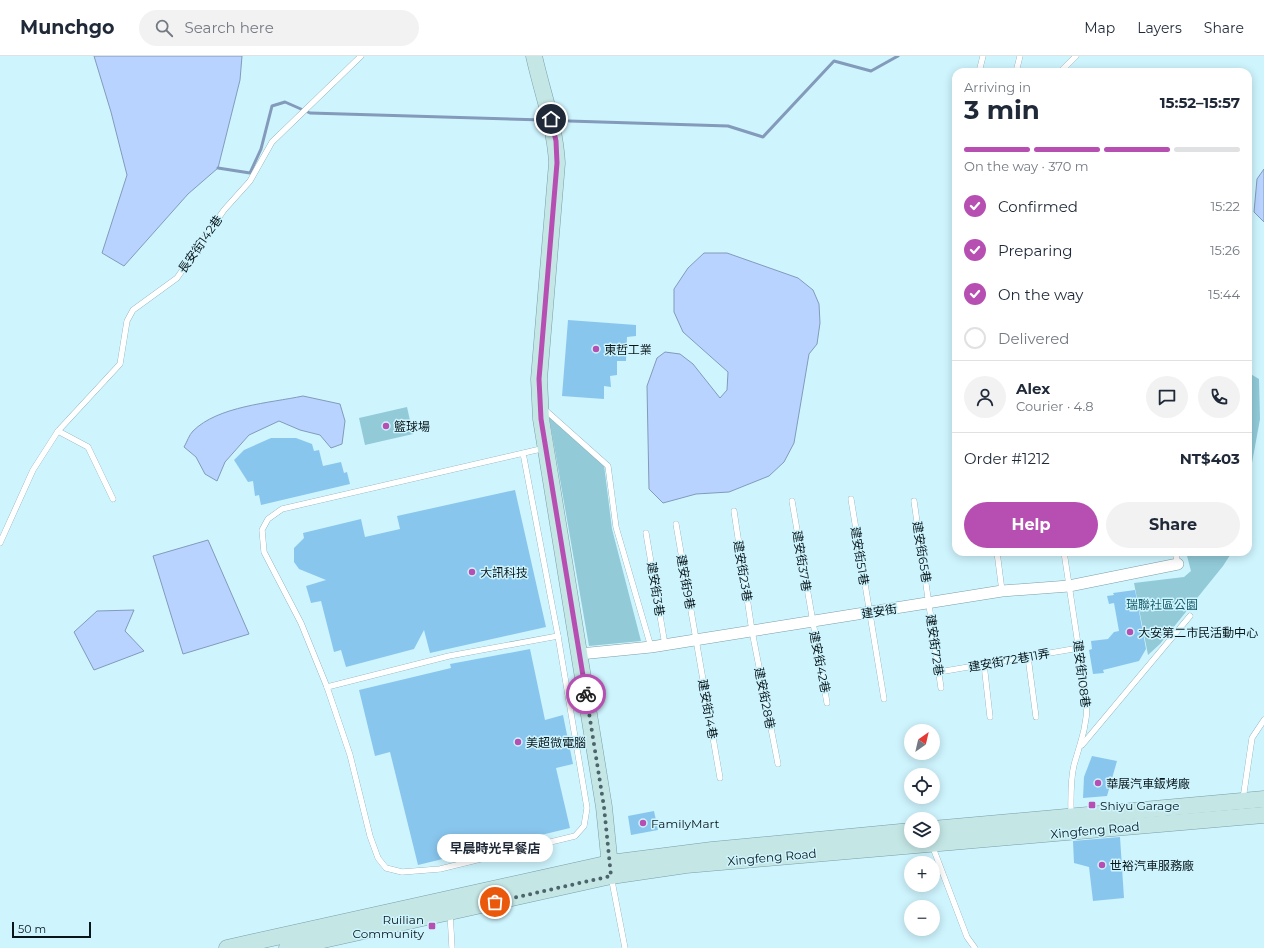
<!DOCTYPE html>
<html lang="en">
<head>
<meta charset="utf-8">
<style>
  body { margin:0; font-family:Montserrat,"Noto Sans TC",sans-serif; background:#f2f2f3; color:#1f2937; height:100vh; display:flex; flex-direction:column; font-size:15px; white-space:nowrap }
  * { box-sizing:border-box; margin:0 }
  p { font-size:13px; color:#747a83 }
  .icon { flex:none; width:22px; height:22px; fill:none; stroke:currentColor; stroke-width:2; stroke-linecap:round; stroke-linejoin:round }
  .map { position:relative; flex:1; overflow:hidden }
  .sheet { position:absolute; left:952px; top:12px; width:300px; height:488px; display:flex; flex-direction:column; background:#fff; border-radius:12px; box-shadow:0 2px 10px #0003 }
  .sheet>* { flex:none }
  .needle { width:26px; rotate:34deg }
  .controls { position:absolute; left:904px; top:668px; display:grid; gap:8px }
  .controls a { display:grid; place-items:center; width:36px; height:36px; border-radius:50%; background:#fff; box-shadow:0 2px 10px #0003; font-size:20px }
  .scale { position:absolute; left:12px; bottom:10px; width:79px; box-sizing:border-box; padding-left:4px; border:2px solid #08161a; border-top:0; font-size:11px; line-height:14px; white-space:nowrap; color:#08161a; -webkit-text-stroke:3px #cef4fe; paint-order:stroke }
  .pin { position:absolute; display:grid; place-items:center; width:34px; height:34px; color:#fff; margin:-17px; border:2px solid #fff; border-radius:50%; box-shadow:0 1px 4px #0007 }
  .courier { position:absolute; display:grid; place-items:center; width:40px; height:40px; margin:-20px; border:3px solid #b74fb2; border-radius:50%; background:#fff; color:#222; box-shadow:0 1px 5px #0007 }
  .bubble { position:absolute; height:28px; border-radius:14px; background:#fff; box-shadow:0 2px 10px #0003; font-size:13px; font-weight:700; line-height:28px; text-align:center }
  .summary em { font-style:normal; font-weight:700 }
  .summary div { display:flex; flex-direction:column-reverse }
  .summary { display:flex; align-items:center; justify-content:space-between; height:68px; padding:0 12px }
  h1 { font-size:26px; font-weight:700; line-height:30px }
  .bar { display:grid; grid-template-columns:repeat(4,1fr); gap:6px 4px; align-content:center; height:48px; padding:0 12px }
  .bar i { height:5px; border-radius:3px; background:#e0e1e3 }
  .bar .active { background:#b74fb2 }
  .bar p { grid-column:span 4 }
  .line { display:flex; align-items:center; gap:10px; padding:0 12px; border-top:1px solid #e0e1e3 }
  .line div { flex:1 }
  .round { display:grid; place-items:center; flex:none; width:42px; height:42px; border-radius:21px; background:#f2f2f3 }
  ol { padding:0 12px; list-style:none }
  li { display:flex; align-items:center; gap:12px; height:44px }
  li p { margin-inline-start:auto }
  li .icon { padding:4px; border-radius:50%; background:#b74fb2; color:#fff; stroke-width:4 }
  li:last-child { color:#747a83 }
  li i { width:22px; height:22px; border:2px solid #e0e1e3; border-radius:50% }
  .primary-button { display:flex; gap:8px; margin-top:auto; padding:8px 12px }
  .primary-button a { flex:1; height:46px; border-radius:24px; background:#b74fb2; color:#fff; font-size:16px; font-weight:700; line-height:46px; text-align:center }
  .primary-button a+a { background:#f2f2f3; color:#1f2937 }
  header { display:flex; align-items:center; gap:24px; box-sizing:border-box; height:56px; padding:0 20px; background:#fff; border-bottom:1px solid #e0e1e3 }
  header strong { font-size:19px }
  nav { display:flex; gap:22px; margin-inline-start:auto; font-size:14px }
  .search { width:280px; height:36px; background:#f2f2f3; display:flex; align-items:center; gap:10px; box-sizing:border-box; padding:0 14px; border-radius:22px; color:#747a83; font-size:15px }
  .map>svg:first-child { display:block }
</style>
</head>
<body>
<header>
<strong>Munchgo</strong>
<div class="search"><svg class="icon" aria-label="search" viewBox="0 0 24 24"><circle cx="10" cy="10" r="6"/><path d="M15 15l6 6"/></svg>Search here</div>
<nav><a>Map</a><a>Layers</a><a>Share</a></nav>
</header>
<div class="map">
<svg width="1264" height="892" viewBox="0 0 1264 892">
  <rect width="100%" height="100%" fill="#cef4fe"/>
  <!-- green -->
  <g fill="#92cad8">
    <polygon points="1249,317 1259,323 1260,363 1248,429"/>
    <polygon points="407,351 413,378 365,389 359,362"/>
    <polygon points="549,360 604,409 612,473 641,585 589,590"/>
    <polygon points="1186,496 1232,496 1223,510 1160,588 1148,599 1134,527 1184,521 1191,515"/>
  </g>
  <!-- water -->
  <g fill="#b8d3ff" stroke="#839aba">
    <polygon points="94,0 242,0 240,24 218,112 188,138 124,210 102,197 127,119 111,56"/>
    <polygon points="1264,113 1264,166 1254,156 1257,123"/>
    <polygon points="704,197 727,197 798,222 813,234 819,248 820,267 817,288 809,298 794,387 784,406 769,420 729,436 696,438 663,447 649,433 647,330 657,302 665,296 680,298 693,308 720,342 727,334 728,316 683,276 674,256 674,233 688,212"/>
    <path d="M303,340l37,8 5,17 -3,23 -11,4 -11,-13 -20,-5 -21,-9 -30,14 -24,27 -8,19 -12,-7 -9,-17 -12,-10c3,-5 5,-12 9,-16 25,-25 77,-28 110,-35z"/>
    <polygon points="208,484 249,578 183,598 153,500"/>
    <polygon points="134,554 125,575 144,595 94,614 74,576 97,555"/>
  </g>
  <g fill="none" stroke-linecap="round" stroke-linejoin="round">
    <!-- stream -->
    <g stroke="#839aba" stroke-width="3">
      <polyline points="569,65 728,70 763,81 834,5 871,15 898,0"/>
      <polyline points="218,112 250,117 261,93 272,50 285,46 310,57 543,64"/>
    </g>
  </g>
  <!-- building -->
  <g fill="#89c6ee">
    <polygon points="568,264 636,269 636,280 627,281 626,305 617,305 617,319 610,320 611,331 604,330 604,343 562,340"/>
    <polygon points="271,382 296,382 312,388 314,395 319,394 323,410 341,406 344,417 347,416 350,428 261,449 259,439 255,440 253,425 248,426 234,404 244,394"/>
    <polygon points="515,434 546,571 430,597 424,574 414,593 346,611 341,594 334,596 321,545 311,547 306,530 326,524 299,513 294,506 294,492 304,482 303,477 361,463 365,481 400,473 397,460"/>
    <polygon points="1135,534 1146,593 1139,605 1103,614 1104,617 1093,618 1089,594 1092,593 1091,585 1108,583 1114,576 1119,575 1114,547 1109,548 1107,540 1114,539 1113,537"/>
    <polygon points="530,593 545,664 563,659 573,708 556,712 570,772 418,809 390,696 375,700 359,634 451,612 450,608"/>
    <polygon points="1092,700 1117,705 1107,740 1083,742 1084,721"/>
    <polygon points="654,755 658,774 631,779 628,760"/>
    <polygon points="1120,781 1124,842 1093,845 1089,811 1074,807 1073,785"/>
  </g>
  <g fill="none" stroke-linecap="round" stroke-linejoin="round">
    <defs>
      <g id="lane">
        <polyline points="979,16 983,0"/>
        <polyline points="1016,16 1020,0"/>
        <polyline points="1063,16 1061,15 1076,0"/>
        <polyline points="543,352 608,410 616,471 651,591"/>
        <polyline points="58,375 88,391 113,443"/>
        <polyline points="523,397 558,580 587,752 584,770 575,780 440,813 402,816 386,812 378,802 370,780 350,699 327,631 301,567 264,496 262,474 268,463 282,453 545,392"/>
        <polyline points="851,443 884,643"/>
        <polyline points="792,445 827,647"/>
        <polyline points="914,445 941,632"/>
        <polyline points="734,455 752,575 778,708"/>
        <polyline points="676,468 720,722"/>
        <polyline points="646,477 665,589"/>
        <polyline points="0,487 33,414 58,375 120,308 127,265 133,254 177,222 224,154 250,125 272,86 361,0"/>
        <polyline points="997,496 1002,535"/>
        <path d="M1064,496l23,152c0,22 -7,40 -13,61 -4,16 -3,34 -3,50"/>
        <polyline points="1175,496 1178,508"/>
        <polyline points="1028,601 1036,661"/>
        <polyline points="984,608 990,661"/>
        <polyline points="939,616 1079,592"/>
        <polyline points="327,631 449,600 558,580"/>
        <polyline points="1082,689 1190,560"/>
        <polyline points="1243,743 1252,682 1264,664"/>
        <polyline points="932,789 967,881 975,892"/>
        <polyline points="611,820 625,892"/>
        <polyline points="450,856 452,892"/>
      </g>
      <polyline id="street" points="580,598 651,591 1002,535 1069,530 1178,508"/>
      <g id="secondary">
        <path d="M534,0c8,36 21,70 23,107l-18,216 2,40 63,388 7,69"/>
        <polyline points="933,773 1264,743"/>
        <polyline points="227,892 610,807 712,794 911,775"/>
        <polyline points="287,892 611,820 686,809 1264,759"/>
      </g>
    </defs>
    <!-- lane casing -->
    <use href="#lane" stroke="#7b9ea7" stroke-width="6"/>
    <!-- street casing -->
    <use href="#street" stroke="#7b9ea7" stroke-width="12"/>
    <!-- secondary casing -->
    <use href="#secondary" stroke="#7b9ea7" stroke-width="17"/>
    <!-- lane -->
    <use href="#lane" stroke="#fff" stroke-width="5.5"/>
    <!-- street -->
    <use href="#street" stroke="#fff" stroke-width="11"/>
    <!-- secondary -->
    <use href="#secondary" stroke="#c4e7e6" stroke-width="16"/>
  </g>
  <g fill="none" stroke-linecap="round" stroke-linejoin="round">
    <!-- done -->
    <polyline stroke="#4d646a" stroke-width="4" stroke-dasharray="0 7.2" points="495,846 611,820 604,751 586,638"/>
    <!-- route -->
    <polyline stroke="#b74fb2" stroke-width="5" points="551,63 556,85 557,107 539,323 541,363 586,638"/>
  </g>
  <!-- markers -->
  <g fill="#b74fb2" stroke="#cef4fe" stroke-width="1.5">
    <circle cx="596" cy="293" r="4"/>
    <circle cx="386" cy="370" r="4"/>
    <circle cx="472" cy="516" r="4"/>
    <circle cx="1130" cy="576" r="4"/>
    <circle cx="518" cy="686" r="4"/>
    <circle cx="1098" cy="727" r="4"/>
    <rect x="1088" y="745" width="8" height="8" rx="2"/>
    <circle cx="643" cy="767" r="4"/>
    <circle cx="1102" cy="809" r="4"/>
    <rect x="428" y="866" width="8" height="8" rx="2"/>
  </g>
  <g text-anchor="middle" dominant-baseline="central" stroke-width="3" stroke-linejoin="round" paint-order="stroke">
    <!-- street labels -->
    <g font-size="12" fill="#08161a" stroke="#cef4fe">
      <text transform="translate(200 188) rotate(-55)">長安街142巷</text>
      <text transform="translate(922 496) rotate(81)">建安街65巷</text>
      <text transform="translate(860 500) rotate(81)">建安街51巷</text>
      <text transform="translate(802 505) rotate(81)">建安街37巷</text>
      <text transform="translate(743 515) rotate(81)">建安街23巷</text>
      <text transform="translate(686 526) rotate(80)">建安街9巷</text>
      <text transform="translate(656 533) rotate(81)">建安街3巷</text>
      <text transform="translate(879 555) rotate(-9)">建安街</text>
      <text transform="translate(935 589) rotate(82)">建安街72巷</text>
      <text transform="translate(1009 604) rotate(-10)">建安街72巷11弄</text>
      <text transform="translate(820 606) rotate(79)">建安街42巷</text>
      <text transform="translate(1082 618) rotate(83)">建安街108巷</text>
      <text transform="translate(765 642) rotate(79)">建安街28巷</text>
      <text transform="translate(708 653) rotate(80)">建安街14巷</text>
      <text transform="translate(1095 774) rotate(-5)">Xingfeng Road</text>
      <text transform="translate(772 801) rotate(-5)">Xingfeng Road</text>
    </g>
    <!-- poi labels -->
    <g font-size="12" fill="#08161a" stroke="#cef4fe" text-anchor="start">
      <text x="604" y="293">東哲工業</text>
      <text x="394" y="370">籃球場</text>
      <text x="480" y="516">大訊科技</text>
      <text x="1138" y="576">大安第二市民活動中心</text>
      <text x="526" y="686">美超微電腦</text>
      <text x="1106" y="727">華展汽車鈑烤廠</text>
      <text x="1100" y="749">Shiyu Garage</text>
      <text x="651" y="767">FamilyMart</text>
      <text x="1110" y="809">世裕汽車服務廠</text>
      <text x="424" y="863" text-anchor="end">Ruilian<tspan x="424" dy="14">Community</tspan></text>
    </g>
    <!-- park labels -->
    <g font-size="12" fill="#145a68" stroke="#cef4fe">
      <text x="1162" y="548">瑞聯社區公園</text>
    </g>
  </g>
</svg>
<div class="controls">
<a><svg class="needle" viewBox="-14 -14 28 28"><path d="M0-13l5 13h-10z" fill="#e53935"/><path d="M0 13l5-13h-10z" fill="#747a83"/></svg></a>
<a><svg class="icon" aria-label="locate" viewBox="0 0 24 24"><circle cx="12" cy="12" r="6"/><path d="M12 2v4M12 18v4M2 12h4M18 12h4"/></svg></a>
<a><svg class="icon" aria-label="layers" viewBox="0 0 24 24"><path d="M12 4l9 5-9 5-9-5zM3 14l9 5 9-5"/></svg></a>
<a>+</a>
<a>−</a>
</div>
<div class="scale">50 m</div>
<div class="pin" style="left:495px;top:846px;background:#ea580c"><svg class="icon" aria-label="bag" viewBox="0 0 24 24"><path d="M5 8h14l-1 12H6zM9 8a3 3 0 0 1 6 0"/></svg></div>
<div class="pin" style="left:551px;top:63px;background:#1f2937"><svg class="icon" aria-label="home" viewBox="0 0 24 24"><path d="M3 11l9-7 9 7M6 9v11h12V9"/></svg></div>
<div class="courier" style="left:586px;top:638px"><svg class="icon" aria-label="bike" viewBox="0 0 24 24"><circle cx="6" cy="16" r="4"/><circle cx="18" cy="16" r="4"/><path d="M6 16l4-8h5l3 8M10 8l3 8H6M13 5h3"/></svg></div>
<div class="bubble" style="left:437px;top:778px;width:116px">早晨時光早餐店</div>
<section class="sheet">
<div class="summary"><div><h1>3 min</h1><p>Arriving in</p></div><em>15:52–15:57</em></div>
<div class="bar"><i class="active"></i><i class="active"></i><i class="active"></i><i></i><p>On the way · 370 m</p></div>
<ol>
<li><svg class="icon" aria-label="check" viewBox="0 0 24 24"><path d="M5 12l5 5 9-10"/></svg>Confirmed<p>15:22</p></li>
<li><svg class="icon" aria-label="check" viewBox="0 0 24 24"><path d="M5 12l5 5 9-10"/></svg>Preparing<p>15:26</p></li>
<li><svg class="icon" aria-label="check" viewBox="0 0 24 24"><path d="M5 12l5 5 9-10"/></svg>On the way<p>15:44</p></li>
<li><i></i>Delivered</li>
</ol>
<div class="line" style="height:72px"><a class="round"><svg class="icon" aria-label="person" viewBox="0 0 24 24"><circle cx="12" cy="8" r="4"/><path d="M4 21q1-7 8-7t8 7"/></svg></a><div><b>Alex</b><p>Courier · 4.8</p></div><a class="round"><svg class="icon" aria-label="chat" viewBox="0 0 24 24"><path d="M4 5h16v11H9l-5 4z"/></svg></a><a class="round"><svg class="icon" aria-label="phone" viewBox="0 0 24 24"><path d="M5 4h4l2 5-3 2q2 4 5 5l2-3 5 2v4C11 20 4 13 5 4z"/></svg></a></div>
<div class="line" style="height:52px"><div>Order #1212</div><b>NT$403</b></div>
<div class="primary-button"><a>Help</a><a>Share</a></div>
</section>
</div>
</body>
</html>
